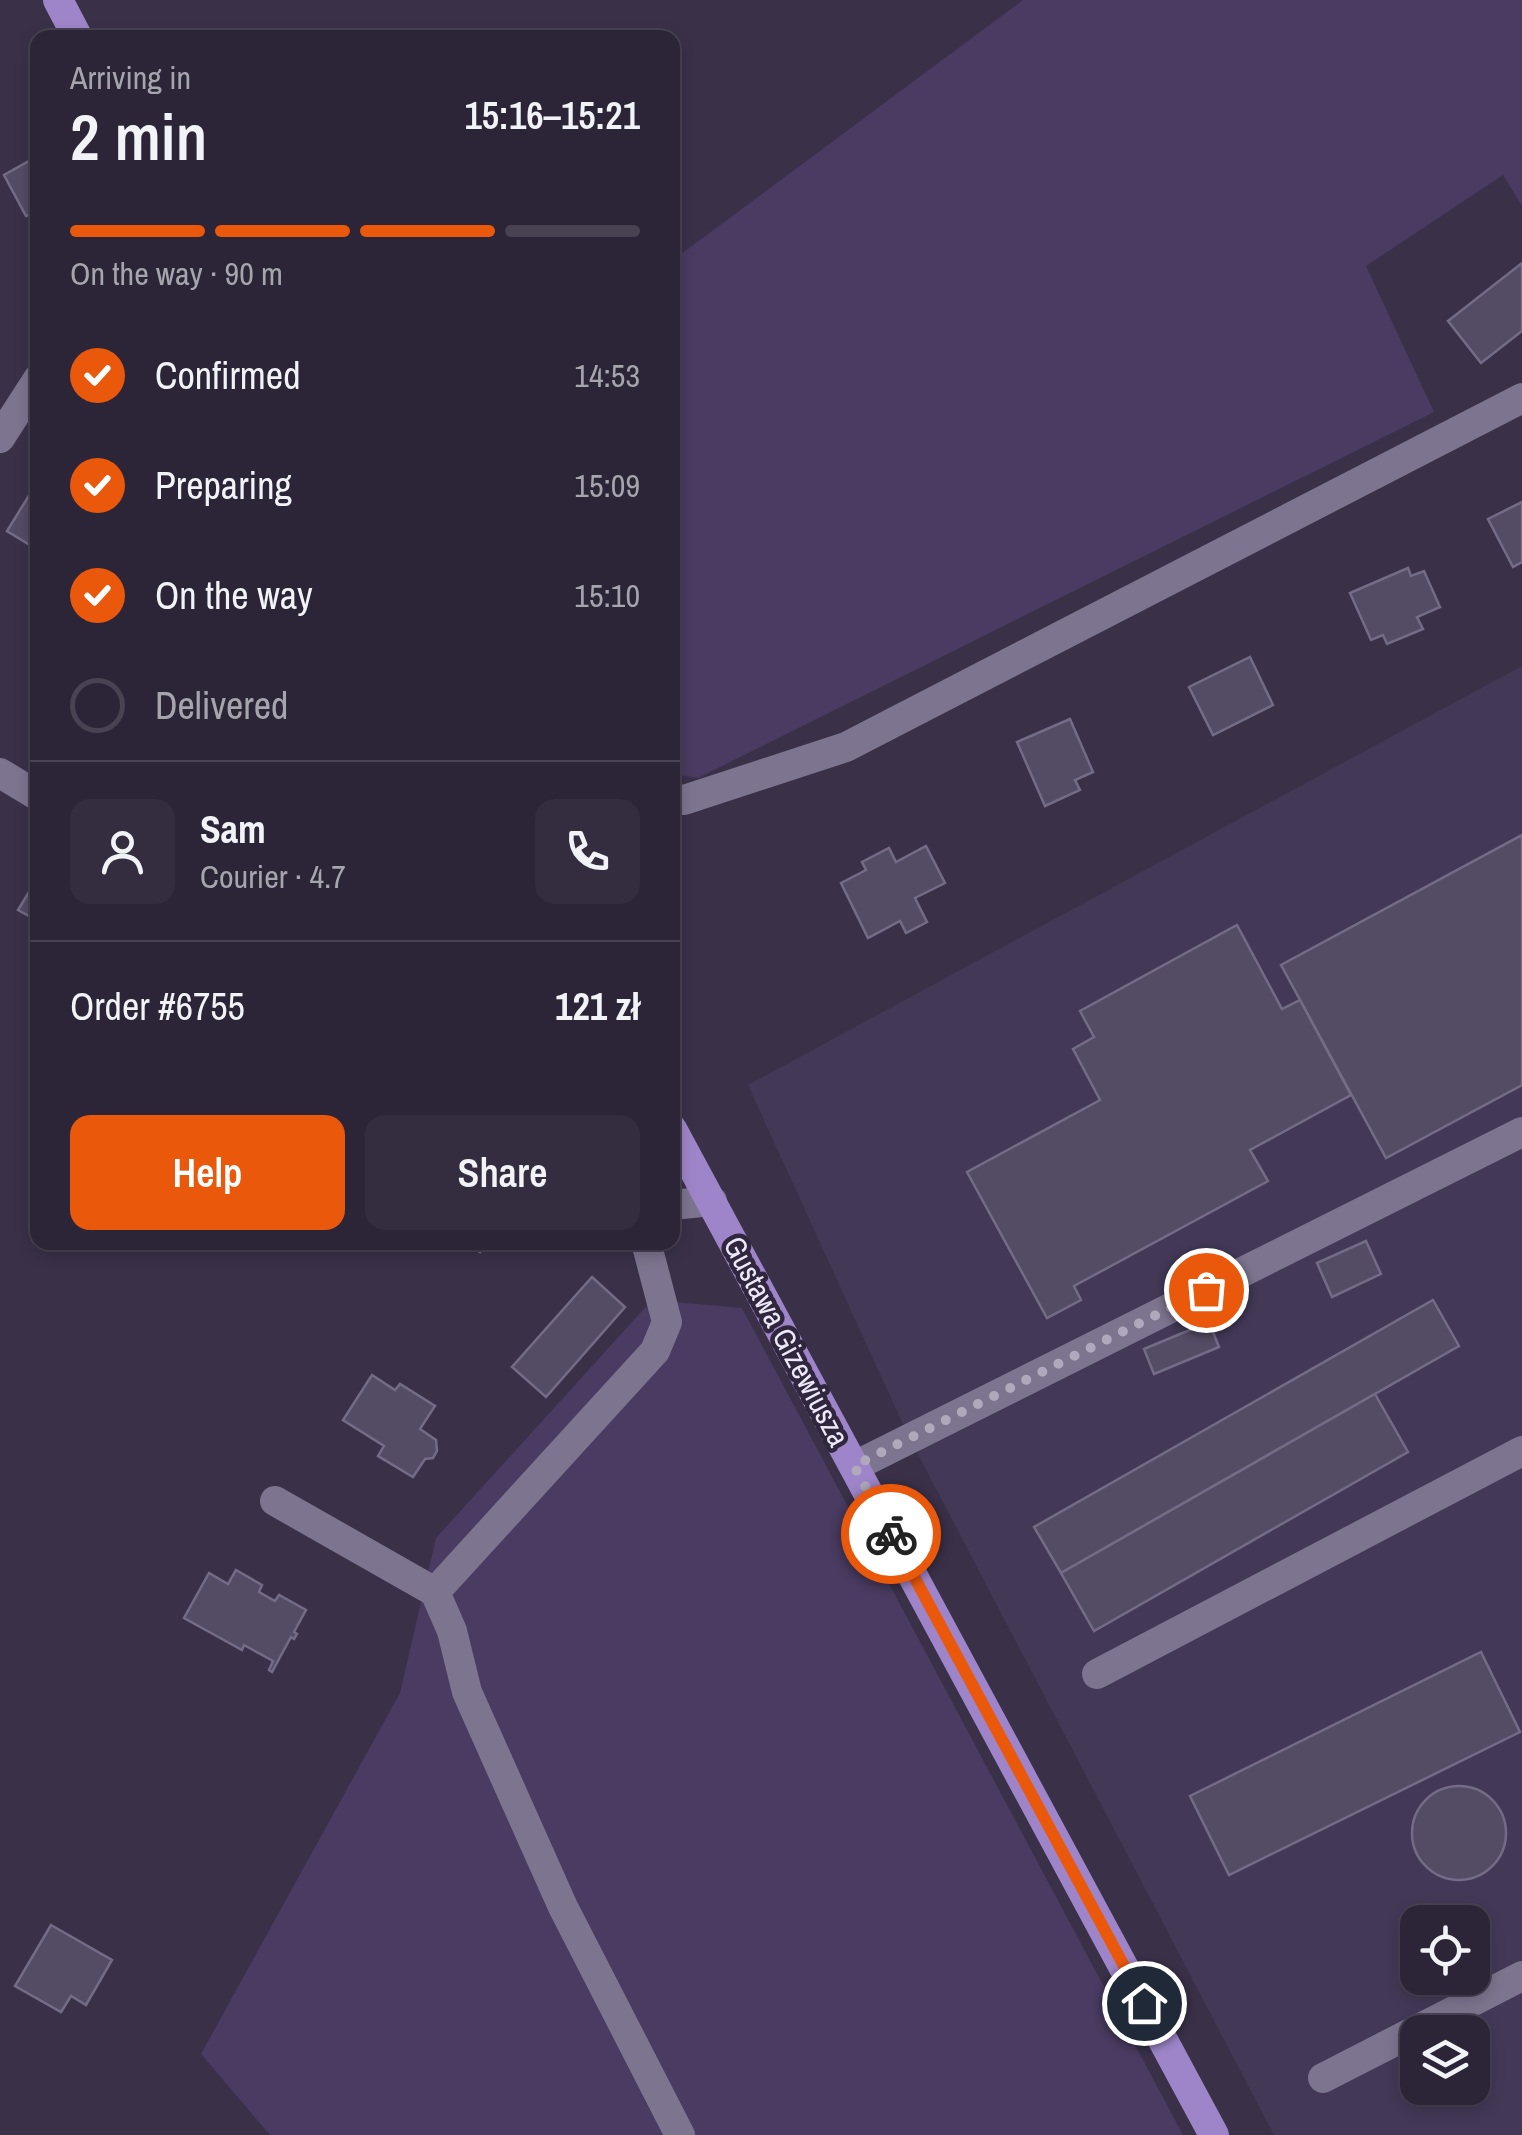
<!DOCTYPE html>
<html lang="en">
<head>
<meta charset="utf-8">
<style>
  body { margin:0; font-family:"Archivo Narrow",sans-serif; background:#342d3f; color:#f1f3f6; height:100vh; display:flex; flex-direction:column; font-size:38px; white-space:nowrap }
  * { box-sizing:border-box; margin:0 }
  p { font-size:32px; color:#a6a5ad }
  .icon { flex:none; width:55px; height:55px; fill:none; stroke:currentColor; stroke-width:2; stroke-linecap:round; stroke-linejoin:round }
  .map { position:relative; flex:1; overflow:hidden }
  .drawer { position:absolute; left:30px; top:30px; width:650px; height:1220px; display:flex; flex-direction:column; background:#2c2537; border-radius:20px; box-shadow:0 5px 15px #0003,0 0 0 2px #484252 }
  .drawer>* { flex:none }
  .controls { position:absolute; left:1400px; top:1905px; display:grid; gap:20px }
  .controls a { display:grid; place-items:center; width:90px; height:90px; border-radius:20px; background:#2c2537; box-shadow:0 5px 15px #0003,0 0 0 2px #484252; font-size:50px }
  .pin { position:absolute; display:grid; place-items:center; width:85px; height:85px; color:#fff; margin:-42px; border:5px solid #fff; border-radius:50%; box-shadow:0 2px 10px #0007 }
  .courier { position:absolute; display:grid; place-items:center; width:100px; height:100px; margin:-50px; border:8px solid #ea580c; border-radius:50%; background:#fff; color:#222; box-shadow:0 2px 12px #0007 }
  .head em { font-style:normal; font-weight:600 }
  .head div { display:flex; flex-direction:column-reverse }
  .head { display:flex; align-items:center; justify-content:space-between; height:170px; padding:0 40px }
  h1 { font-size:65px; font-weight:600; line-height:75px }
  .bar { display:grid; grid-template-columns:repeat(4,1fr); gap:15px 10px; align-content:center; height:120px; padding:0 40px }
  .bar i { height:12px; border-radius:8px; background:#484252 }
  .bar .on { background:#ea580c }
  .bar p { grid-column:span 4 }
  .line { display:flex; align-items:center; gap:25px; padding:0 40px; border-top:2px solid #484252 }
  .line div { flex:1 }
  .round { display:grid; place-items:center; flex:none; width:105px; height:105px; border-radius:20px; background:#342d3f }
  ol { padding:0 40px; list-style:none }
  li { display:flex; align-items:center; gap:30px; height:110px }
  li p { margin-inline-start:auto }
  li .icon { padding:10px; border-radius:50%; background:#ea580c; color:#fff; stroke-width:4 }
  li:last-child { color:#a6a5ad }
  li i { width:55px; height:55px; border:5px solid #484252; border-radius:50% }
  .action { display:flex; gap:20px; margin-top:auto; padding:20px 40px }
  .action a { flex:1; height:115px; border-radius:20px; background:#ea580c; color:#fff; font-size:40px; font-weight:600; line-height:115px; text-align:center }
  .action a+a { background:#342d3f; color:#f1f3f6 }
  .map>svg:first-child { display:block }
</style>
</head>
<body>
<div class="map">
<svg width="1522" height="2135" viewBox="0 0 1522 2135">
  <rect width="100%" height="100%" fill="#3a3149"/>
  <!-- built -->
  <path fill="#433957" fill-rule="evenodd" d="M1522,666v1469h-248l-366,-700 -160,-350zM1418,1922h54v56h-54zM1418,2032h54v56h-54z"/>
  <!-- green -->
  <g fill="#493b61">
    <polygon points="1023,0 1522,0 1522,206 1503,175 1366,266 1434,412 698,778 673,774 673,260"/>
    <polygon points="652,1300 742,1308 1183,2135 270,2135 201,2054 400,1693 436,1538"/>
  </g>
  <!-- building -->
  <g fill="#544c65" stroke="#746b86" stroke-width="2.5">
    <polygon points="38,156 38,210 26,216 4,175"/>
    <polygon points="1522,263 1522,331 1481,363 1448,321"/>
    <polygon points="38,481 38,550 7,531"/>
    <polygon points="1522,502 1522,562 1513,567 1488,519"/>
    <polygon points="1408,568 1411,576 1424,571 1440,607 1417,617 1423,629 1387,644 1383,635 1371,640 1350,593"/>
    <polygon points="1250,657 1273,705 1213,735 1189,687"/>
    <polygon points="1070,719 1093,772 1075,780 1080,790 1045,806 1017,742"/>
    <polygon points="1522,835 1522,1085 1386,1158 1281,965"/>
    <polygon points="926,846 945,883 915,898 927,922 906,933 900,921 868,938 841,883 866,870 862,862 889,848 896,862"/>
    <polygon points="38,877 38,921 18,910"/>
    <polygon points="1237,925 1282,1009 1300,1000 1351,1095 1250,1150 1268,1181 1074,1286 1081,1300 1047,1318 967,1172 1100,1100 1073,1049 1094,1037 1080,1011"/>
    <polygon points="1366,1241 1381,1274 1332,1297 1317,1263"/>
    <polygon points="462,1242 485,1242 480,1252"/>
    <polygon points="592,1277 625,1307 546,1397 512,1367"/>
    <polygon points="1433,1300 1459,1346 1061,1573 1034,1527"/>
    <polygon points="1209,1322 1219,1347 1154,1374 1144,1349"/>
    <polygon points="372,1375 395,1390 400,1384 435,1406 420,1429 436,1440 437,1451 433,1458 425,1459 413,1477 378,1456 384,1446 343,1420"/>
    <polygon points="1375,1394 1408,1452 1094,1631 1061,1573"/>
    <polygon points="236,1570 262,1585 259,1592 275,1601 279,1595 306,1610 294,1632 297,1634 294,1639 291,1637 272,1672 269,1670 273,1661 244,1645 242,1650 184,1618 209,1573 228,1584"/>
    <polygon points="1481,1652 1520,1732 1229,1875 1190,1796"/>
    <circle cx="1459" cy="1833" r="47"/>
    <polygon points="51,1925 112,1960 86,2005 71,1996 61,2012 15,1986"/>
  </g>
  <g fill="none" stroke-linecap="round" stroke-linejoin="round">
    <!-- minor -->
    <g stroke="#7d748f" stroke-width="30">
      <polyline points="0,438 38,379"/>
      <polyline points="0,773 38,796"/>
      <polyline points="672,798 684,800 846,747 1522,398"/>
      <polyline points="672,1205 712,1201"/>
      <polyline points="646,1242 667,1322 655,1351 435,1592 452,1631 467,1692 563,1907 680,2135"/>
      <polyline points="855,1466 1522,1132"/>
      <polyline points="275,1501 435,1592"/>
      <polyline points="1097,1674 1522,1451"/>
      <polyline points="1323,2078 1522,1976"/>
    </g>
    <!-- major -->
    <g stroke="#9e85c9" stroke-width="30">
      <polyline points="58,0 78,38"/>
      <polyline points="672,1129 1214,2135"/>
    </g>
  </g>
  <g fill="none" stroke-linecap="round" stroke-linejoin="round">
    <!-- done -->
    <polyline stroke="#afa9bb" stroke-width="10" stroke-dasharray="0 18" points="891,1534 854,1466 1206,1290"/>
    <!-- route -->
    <polyline stroke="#ea580c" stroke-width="12" points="891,1534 1144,2003"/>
  </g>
  <g text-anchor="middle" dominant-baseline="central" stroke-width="9" stroke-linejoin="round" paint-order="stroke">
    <!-- street labels -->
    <g font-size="30" fill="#eee9f9" stroke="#30273e">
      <text transform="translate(787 1341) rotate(62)">Gustawa Gizewiusza</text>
    </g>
  </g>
</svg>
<div class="controls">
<a><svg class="icon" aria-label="locate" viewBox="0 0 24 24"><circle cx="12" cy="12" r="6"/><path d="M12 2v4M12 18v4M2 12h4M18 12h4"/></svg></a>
<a><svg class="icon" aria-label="layers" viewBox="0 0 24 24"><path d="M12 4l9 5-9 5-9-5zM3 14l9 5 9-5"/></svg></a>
</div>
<div class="pin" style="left:1206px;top:1290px;background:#ea580c"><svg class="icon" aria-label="bag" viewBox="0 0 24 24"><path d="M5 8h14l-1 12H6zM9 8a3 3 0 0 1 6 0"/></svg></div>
<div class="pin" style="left:1144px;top:2003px;background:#1f2937"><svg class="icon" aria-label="home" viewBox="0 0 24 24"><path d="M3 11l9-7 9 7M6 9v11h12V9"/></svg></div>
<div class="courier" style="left:891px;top:1534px"><svg class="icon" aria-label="bike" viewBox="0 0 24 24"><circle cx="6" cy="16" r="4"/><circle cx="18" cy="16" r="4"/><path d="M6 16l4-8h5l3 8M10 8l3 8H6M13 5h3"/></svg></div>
<section class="drawer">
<div class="head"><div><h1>2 min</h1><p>Arriving in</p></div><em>15:16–15:21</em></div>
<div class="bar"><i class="on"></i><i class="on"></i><i class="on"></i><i></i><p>On the way · 90 m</p></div>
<ol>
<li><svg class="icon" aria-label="check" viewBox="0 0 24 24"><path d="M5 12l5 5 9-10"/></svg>Confirmed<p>14:53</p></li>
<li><svg class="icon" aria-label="check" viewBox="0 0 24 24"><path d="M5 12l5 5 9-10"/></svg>Preparing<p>15:09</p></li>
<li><svg class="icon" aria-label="check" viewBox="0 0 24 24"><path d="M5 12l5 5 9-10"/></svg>On the way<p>15:10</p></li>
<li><i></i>Delivered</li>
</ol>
<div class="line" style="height:180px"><a class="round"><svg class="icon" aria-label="person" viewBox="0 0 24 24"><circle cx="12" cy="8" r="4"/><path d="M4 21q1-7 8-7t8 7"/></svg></a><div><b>Sam</b><p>Courier · 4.7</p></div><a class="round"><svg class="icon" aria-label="phone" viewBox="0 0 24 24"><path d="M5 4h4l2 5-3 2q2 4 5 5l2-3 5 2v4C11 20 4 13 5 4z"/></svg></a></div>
<div class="line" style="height:130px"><div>Order #6755</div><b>121 zł</b></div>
<div class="action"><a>Help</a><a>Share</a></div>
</section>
</div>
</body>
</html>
